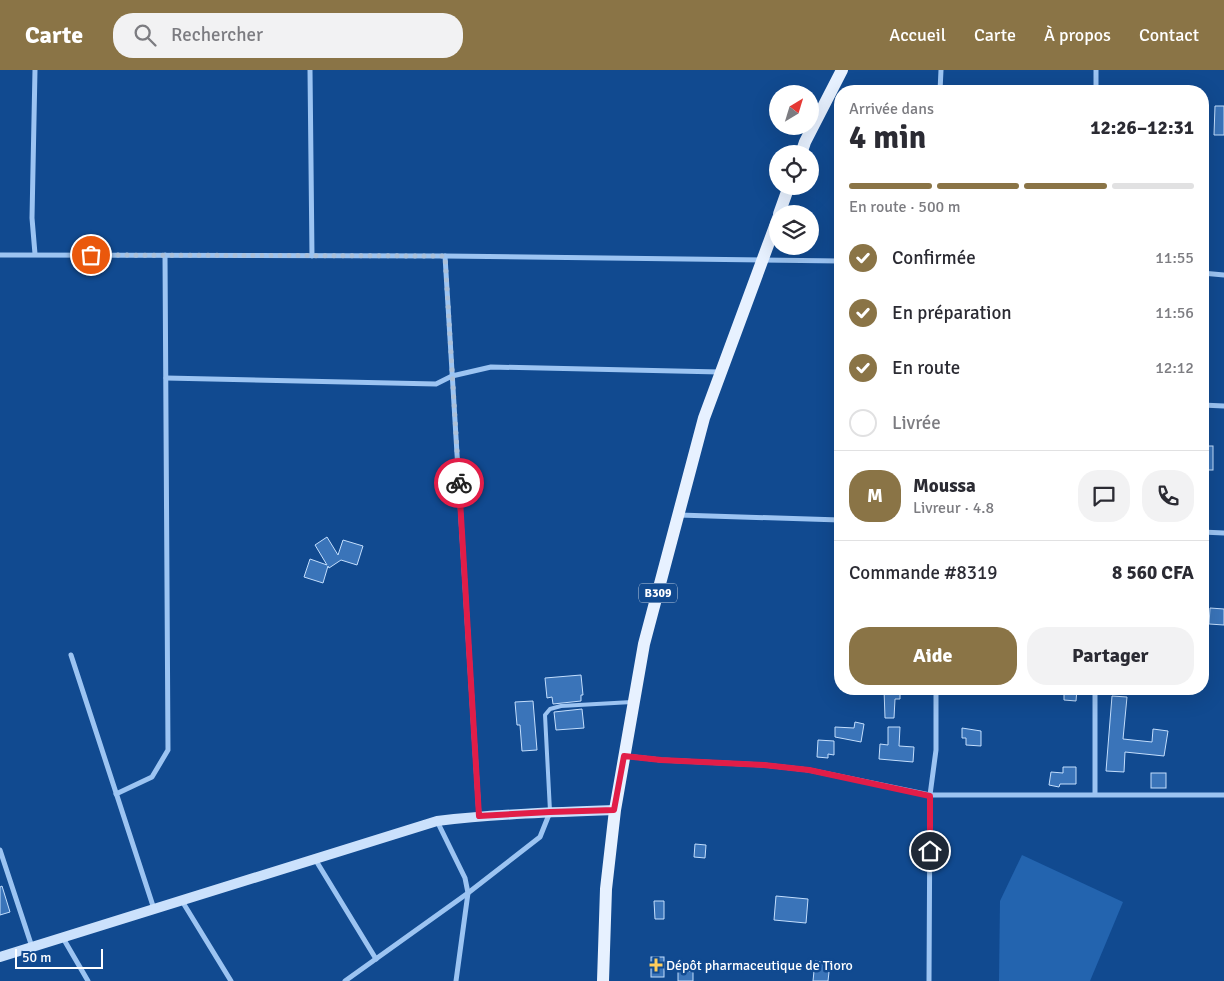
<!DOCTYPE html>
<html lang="fr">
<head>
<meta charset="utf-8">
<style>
  body { margin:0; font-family:Signika,sans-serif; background:#f2f2f3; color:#2b2b33; height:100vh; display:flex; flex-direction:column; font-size:19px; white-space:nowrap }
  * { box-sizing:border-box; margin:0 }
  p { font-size:16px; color:#7c7c81 }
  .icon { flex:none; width:28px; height:28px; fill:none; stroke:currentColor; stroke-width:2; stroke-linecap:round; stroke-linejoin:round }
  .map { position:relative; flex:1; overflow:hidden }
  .side { position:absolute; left:834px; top:15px; width:375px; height:610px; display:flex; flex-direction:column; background:#fff; border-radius:20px; box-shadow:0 5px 20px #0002 }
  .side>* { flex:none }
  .needle { width:32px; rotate:38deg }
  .buttons { position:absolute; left:769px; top:15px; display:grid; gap:10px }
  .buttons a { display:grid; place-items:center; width:50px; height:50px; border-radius:50%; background:#fff; box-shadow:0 5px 20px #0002; font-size:25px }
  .scale { position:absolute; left:15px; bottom:12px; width:88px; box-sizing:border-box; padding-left:5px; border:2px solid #fff; border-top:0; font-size:14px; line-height:18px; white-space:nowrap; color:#fff; -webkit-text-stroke:4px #114a90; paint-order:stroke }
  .pin { position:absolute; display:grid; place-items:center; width:42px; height:42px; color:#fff; margin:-21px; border:2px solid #fff; border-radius:50%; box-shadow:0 1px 5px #0007 }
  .courier { position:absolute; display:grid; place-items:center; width:50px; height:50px; margin:-25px; border:4px solid #e11d48; border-radius:50%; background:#fff; color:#222; box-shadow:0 1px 6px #0007 }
  .summary em { font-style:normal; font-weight:700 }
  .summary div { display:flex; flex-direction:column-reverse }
  .summary { display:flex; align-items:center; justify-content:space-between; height:85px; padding:0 15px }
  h1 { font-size:32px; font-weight:700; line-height:38px }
  .bar { display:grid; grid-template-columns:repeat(4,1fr); gap:8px 5px; align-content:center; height:60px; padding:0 15px }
  .bar i { height:6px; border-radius:4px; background:#e1e1e2 }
  .bar .active { background:#8a7446 }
  .bar p { grid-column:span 4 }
  .line { display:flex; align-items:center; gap:12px; padding:0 15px; border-top:1px solid #e1e1e2 }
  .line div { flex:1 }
  .round { display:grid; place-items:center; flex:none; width:52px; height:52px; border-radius:20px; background:#f2f2f3 }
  ol { padding:0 15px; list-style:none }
  li { display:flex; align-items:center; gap:15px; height:55px }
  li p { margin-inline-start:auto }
  li .icon { padding:5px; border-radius:50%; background:#8a7446; color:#fff; stroke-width:4 }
  li:last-child { color:#7c7c81 }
  li i { width:28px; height:28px; border:2px solid #e1e1e2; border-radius:50% }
  .button { display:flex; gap:10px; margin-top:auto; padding:10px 15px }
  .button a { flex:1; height:58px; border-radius:20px; background:#8a7446; color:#fff; font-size:20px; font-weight:700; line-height:58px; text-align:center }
  .button a+a { background:#f2f2f3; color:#2b2b33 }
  header { display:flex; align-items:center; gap:30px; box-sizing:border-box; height:70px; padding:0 25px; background:#8a7446; color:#fff }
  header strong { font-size:24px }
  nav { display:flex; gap:28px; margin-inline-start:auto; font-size:18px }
  .search { width:350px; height:45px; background:#f2f2f3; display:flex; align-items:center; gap:12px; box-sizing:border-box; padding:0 18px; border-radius:20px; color:#7c7c81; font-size:19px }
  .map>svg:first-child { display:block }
</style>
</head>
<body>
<header>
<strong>Carte</strong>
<div class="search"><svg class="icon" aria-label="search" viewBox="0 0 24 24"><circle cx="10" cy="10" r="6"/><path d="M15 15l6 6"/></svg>Rechercher</div>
<nav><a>Accueil</a><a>Carte</a><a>À propos</a><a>Contact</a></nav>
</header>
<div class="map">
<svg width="1224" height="911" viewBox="0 0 1224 911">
  <rect width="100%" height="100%" fill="#114a90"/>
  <!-- green -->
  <polygon fill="#2364af" points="1022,785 1123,832 1090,911 999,911 1000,831"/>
  <!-- building -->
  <g fill="#3a74b9" stroke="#c3defd">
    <polygon points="1215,36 1224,36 1224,65 1214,65"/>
    <rect x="1202" y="376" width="11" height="24"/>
    <polygon points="327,467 338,485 343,470 363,476 357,495 341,490 329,498 328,496 323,513 304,507 310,489 327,495 315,475"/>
    <polygon points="1210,538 1224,539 1224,555 1209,554"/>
    <polygon points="581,605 583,625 581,625 581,631 553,634 552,627 547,628 545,608"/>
    <polygon points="884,619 900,619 900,629 895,629 894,648 885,648"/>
    <polygon points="1064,619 1077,619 1076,631 1064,630"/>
    <polygon points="1112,626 1127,627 1123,669 1152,672 1153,659 1168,661 1164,686 1125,682 1124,702 1106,701"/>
    <polygon points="533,631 537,680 522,681 520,655 517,655 515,632"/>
    <polygon points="582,639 584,658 556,660 554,642"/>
    <polygon points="855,652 864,654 861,672 835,667 835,657 854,658"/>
    <polygon points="888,657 900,657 899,676 914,677 913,692 879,689 880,674 888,675"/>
    <polygon points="962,658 981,661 981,676 966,675 966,668 962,668"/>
    <polygon points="818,670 834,671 834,685 828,684 828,688 817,687"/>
    <polygon points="1063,697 1076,697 1076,714 1060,714 1059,717 1049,715 1051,702 1063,703"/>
    <rect x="1151" y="703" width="15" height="15"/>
    <polygon points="695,774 706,775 705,788 694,787"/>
    <polygon points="2,816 10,842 0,845 0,817"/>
    <polygon points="776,826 808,829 806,853 774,850"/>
    <polygon points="654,831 664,831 664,849 655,849"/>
    <rect x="651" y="887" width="13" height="20"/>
    <polygon points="815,891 830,893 828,911 813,911"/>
    <rect x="678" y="901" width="15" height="10"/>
  </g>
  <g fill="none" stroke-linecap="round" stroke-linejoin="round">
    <!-- service -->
    <polyline stroke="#9cc4f2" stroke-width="4" points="550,741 545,645 550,639 561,636 632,632"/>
    <!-- minor -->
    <g stroke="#9cc4f2" stroke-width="5">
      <polyline points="310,0 312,186"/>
      <polyline points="940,21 941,0"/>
      <polyline points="1096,21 1096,0"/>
      <polyline points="35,184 32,148 35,0"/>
      <polyline points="0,185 445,186 840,191"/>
      <polyline points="445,186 479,746"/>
      <polyline points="1202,203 1224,205"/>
      <polyline points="166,308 436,314 452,306 491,297 720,302"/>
      <polyline points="1202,335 1224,336"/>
      <polyline points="679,445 840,450"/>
      <polyline points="1202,462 1224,463"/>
      <polyline points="71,585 154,839"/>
      <polyline points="625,686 661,690 764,695 809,700 930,725 1224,725"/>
      <polyline points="116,724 152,707 168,680 165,185"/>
      <polyline points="1095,724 1095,619"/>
      <polyline points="437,751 465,808 468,823 456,911"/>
      <polyline points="0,780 32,877"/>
      <polyline points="315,789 376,889"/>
      <polyline points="182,831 231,911"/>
      <polyline points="63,868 88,911"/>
      <polyline points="345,911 468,823 540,767 550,742"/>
      <polyline points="929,911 930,725 936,680 936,619"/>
    </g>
    <!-- secondary -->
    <path stroke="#cbe1fc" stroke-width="10" d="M0,887l437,-136c59,-7 118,-9 178,-11"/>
    <!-- primary -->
    <g stroke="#e7f1ff" stroke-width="12">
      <polyline points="801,84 805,72 842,0"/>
      <polyline points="779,144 789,116"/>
      <polyline points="603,911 606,819 615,740 644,574 704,348 778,148"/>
    </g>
  </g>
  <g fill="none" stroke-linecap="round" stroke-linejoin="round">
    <!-- done -->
    <polyline stroke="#acc0d8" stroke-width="5" stroke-dasharray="0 9" points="91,185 445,186 459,413"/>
    <!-- route -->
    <polyline stroke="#e11d48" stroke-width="6" points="459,413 479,746 550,742 614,740 624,686 661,690 764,695 809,700 930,726 930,781"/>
  </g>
  <!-- markers -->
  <path fill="#ffce5d" stroke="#114a90" stroke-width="2" d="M653.5 887.5h5v5h5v5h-5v5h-5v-5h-5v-5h5z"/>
  <g text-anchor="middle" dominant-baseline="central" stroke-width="5" stroke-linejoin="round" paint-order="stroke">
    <!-- shield labels -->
    <rect fill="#114a90" stroke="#b8c9de" stroke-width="1" x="639" y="513.5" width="38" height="19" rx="4"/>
    <g font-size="12" font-weight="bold" fill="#fff">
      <text x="658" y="523">B309</text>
    </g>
    <!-- poi labels -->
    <g font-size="14" fill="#fff" stroke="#114a90" text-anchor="start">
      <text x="666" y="895">Dépôt pharmaceutique de Tioro</text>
    </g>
  </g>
</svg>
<div class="buttons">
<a><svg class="needle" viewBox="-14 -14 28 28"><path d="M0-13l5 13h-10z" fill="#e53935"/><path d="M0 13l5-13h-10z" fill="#7c7c81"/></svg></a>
<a><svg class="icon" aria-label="locate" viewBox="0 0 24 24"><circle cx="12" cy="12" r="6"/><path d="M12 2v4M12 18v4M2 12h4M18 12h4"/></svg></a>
<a><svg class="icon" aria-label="layers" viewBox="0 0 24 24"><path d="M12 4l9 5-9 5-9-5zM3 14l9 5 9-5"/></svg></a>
</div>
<div class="scale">50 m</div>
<div class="pin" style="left:91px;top:185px;background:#ea580c"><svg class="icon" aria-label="bag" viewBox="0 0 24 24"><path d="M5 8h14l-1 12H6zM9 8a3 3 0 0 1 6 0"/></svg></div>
<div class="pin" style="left:930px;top:781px;background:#1f2937"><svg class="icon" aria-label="home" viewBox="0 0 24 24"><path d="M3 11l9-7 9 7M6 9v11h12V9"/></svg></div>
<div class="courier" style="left:459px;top:413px"><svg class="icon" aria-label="bike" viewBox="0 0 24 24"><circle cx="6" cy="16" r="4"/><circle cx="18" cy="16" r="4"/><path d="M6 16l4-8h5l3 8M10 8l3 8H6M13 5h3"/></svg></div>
<section class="side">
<div class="summary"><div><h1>4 min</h1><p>Arrivée dans</p></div><em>12:26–12:31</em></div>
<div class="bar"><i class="active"></i><i class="active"></i><i class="active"></i><i></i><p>En route · 500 m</p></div>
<ol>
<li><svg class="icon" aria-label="check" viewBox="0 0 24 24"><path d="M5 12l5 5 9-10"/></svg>Confirmée<p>11:55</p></li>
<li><svg class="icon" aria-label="check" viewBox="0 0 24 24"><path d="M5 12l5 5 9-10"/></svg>En préparation<p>11:56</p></li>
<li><svg class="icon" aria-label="check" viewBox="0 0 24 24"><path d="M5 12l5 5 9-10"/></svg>En route<p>12:12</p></li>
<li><i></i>Livrée</li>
</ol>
<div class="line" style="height:90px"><b class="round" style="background:#8a7446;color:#fff">M</b><div><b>Moussa</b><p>Livreur · 4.8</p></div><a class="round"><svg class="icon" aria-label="chat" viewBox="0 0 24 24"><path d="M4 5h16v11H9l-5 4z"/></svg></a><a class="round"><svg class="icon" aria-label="phone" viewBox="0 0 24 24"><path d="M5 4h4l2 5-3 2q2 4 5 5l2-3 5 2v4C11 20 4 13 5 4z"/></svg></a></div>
<div class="line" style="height:65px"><div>Commande #8319</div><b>8 560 CFA</b></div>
<div class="button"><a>Aide</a><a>Partager</a></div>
</section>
</div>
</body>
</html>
